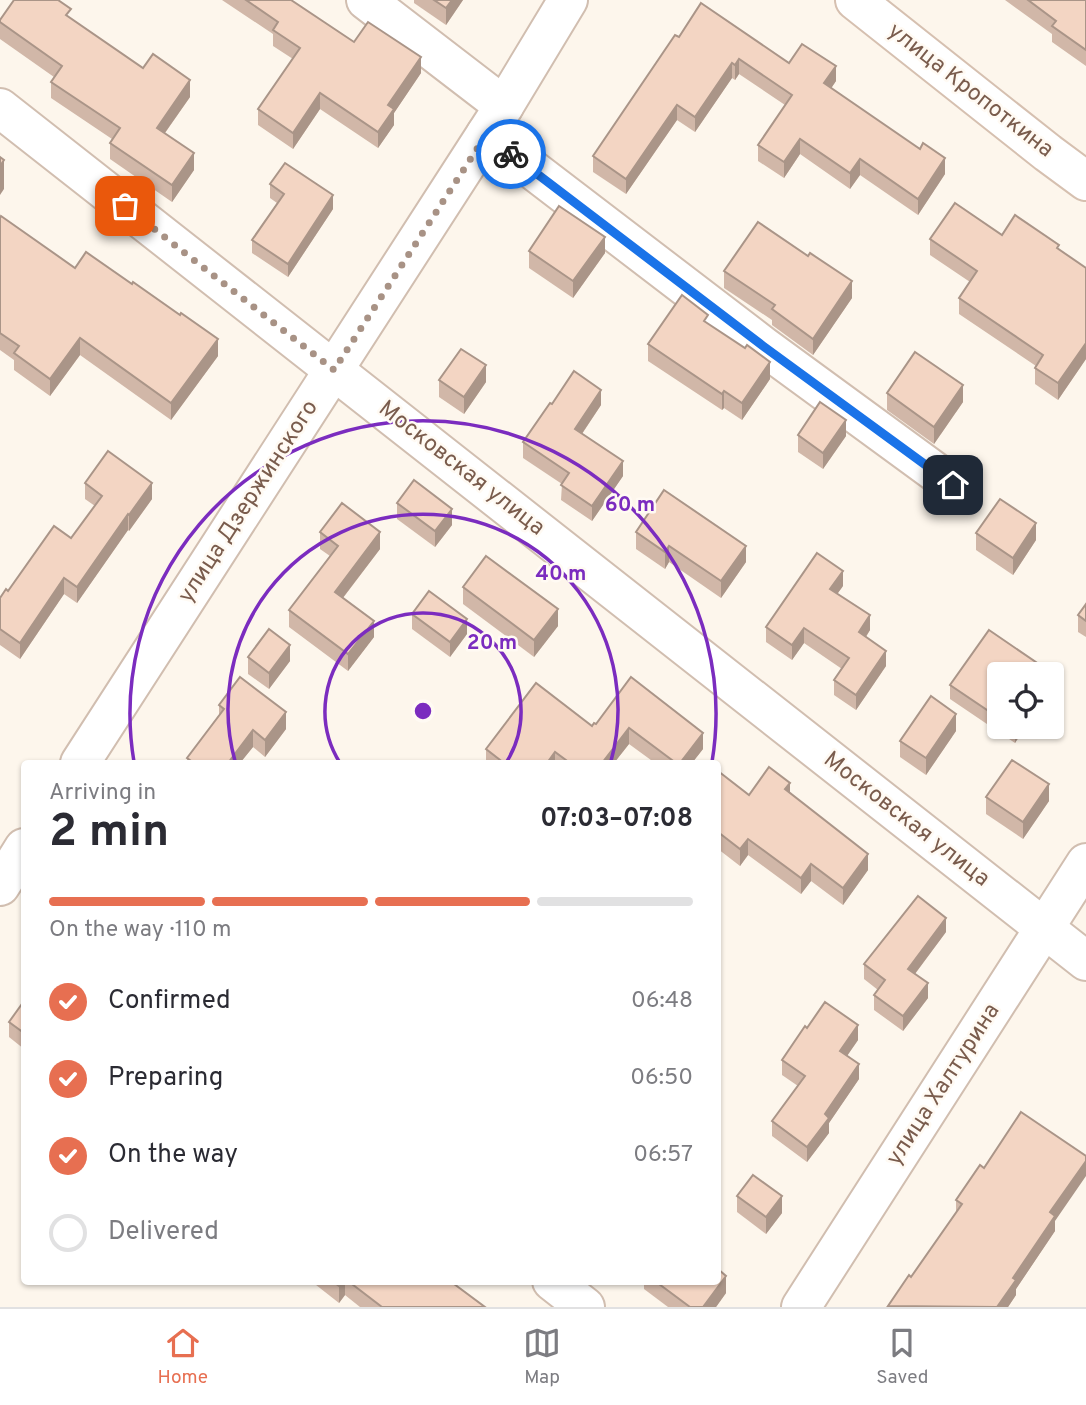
<!DOCTYPE html>
<html lang="en">
<head>
<meta charset="utf-8">
<style>
  body { margin:0; font-family:Overpass,sans-serif; background:#f2f2f3; color:#2b2b33; height:100vh; display:flex; flex-direction:column; font-size:26px; white-space:nowrap }
  * { box-sizing:border-box; margin:0 }
  p { font-size:23px; color:#7c7c81 }
  .icon { flex:none; width:38px; height:38px; fill:none; stroke:currentColor; stroke-width:2; stroke-linecap:round; stroke-linejoin:round }
  .map { position:relative; flex:1; overflow:hidden }
  .sheet { position:absolute; left:21px; top:760px; width:700px; height:525px; display:flex; flex-direction:column; background:#fff; border-radius:7px; box-shadow:0 2px 5px #0004 }
  .sheet>* { flex:none }
  .buttons { position:absolute; left:987px; top:662px; display:grid; gap:14px }
  .buttons a { display:grid; place-items:center; width:77px; height:77px; border-radius:7px; background:#fff; box-shadow:0 2px 5px #0004; font-size:35px }
  .pin { position:absolute; display:grid; place-items:center; width:60px; height:60px; color:#fff; margin:-30px; border-radius:14px; box-shadow:0 4px 10px #0006 }
  .courier { position:absolute; display:grid; place-items:center; width:70px; height:70px; margin:-35px; border:5px solid #1a73e8; border-radius:50%; background:#fff; color:#222; box-shadow:0 2px 9px #0007 }
  .headline em { font-style:normal; font-weight:700 }
  .headline div { display:flex; flex-direction:column-reverse }
  .headline { display:flex; align-items:center; justify-content:space-between; height:119px; padding:0 28px }
  h1 { font-size:46px; font-weight:700; line-height:52px }
  .bar { display:grid; grid-template-columns:repeat(4,1fr); gap:10px 7px; align-content:center; height:84px; padding:0 28px }
  .bar i { height:9px; border-radius:5px; background:#e1e1e2 }
  .bar .current { background:#e76f51 }
  .bar p { grid-column:span 4 }
  ol { padding:0 28px; list-style:none }
  li { display:flex; align-items:center; gap:21px; height:77px }
  li p { margin-inline-start:auto }
  li .icon { padding:7px; border-radius:50%; background:#e76f51; color:#fff; stroke-width:4 }
  li:last-child { color:#7c7c81 }
  li i { width:38px; height:38px; border:4px solid #e1e1e2; border-radius:50% }
  .tabs { display:flex; justify-content:space-around; align-items:center; height:98px; border-top:2px solid #e1e1e2; background:#fff; font-size:19px; color:#7c7c81 }
  .tabs a { display:grid; justify-items:center; gap:4px }
  .tabs .current { color:#e76f51 }
  .map>svg:first-child { display:block }
</style>
</head>
<body>
<div class="map">
<svg width="1086" height="1307" viewBox="0 0 1086 1307">
  <rect width="100%" height="100%" fill="#fdf6ec"/>
  <g fill="none" stroke-linecap="round" stroke-linejoin="round">
    <defs>
      <g id="street">
        <polyline points="366,0 504,106"/>
        <polyline points="0,108 1086,961"/>
        <polyline points="486,134 763,346 953,485"/>
        <polyline points="80,763 504,106 568,0"/>
        <polyline points="0,886 24,848"/>
        <polyline points="552,1281 585,1307"/>
        <polyline points="801,1307 1086,863"/>
      </g>
      <polyline id="secondary" points="855,0 1048,153 1086,181"/>
    </defs>
    <!-- street casing -->
    <use href="#street" stroke="#d1beb0" stroke-width="42"/>
    <!-- secondary casing -->
    <use href="#secondary" stroke="#d6c0b0" stroke-width="42"/>
    <!-- street -->
    <use href="#street" stroke="#fff" stroke-width="38"/>
    <!-- secondary -->
    <use href="#secondary" stroke="#fff" stroke-width="38"/>
  </g>
  <!-- wall -->
  <g fill="#d1b7a8">
    <polygon points="222,0 291,0 354,42 421,73 394,113 394,125 378,148 320,109 293,149 258,125 258,109 293,59 273,46 273,34"/>
    <polygon points="414,0 463,0 446,25 414,3"/>
    <polygon points="1005,0 1086,0 1086,66 1052,42 1052,34"/>
    <polygon points="71,18 143,68 190,97 165,133 194,170 172,202 110,159 110,143 112,139 51,98 51,82 54,77 0,39 0,20"/>
    <polygon points="679,37 789,63 836,81 831,88 945,174 918,215 860,175 850,189 800,154 784,178 758,161 758,145 785,105 739,74 735,80 732,78 695,132 677,120 626,194 593,172 593,156"/>
    <polygon points="270,184 333,209 288,277 252,253 252,240 277,203 270,198"/>
    <polygon points="0,218 75,268 218,356 171,420 80,355 50,396 14,370 14,360 0,350"/>
    <polygon points="1002,235 1059,250 1086,268 1086,359 1058,400 1035,384 1035,368 1036,366 959,314 959,298 970,282 930,255 930,239"/>
    <polygon points="529,251 605,253 573,298 529,268"/>
    <polygon points="724,271 852,298 813,355 772,325 772,320 724,288"/>
    <polygon points="708,324 770,379 742,420 724,408 722,410 648,361 648,344"/>
    <polygon points="439,380 486,382 464,414 439,397"/>
    <polygon points="887,393 963,402 934,444 887,410"/>
    <polygon points="552,404 601,405 582,434 623,476 592,521 561,500 562,484 523,458 523,442"/>
    <polygon points="798,435 846,436 823,469 798,452"/>
    <polygon points="85,483 152,499 129,531 128,530 77,603 64,594 20,659 0,645 0,598 71,538 95,506 85,499"/>
    <polygon points="397,503 452,525 435,547 397,519"/>
    <polygon points="320,532 380,549 343,598 374,637 348,671 289,627 289,610 330,556 320,549"/>
    <polygon points="636,532 746,562 721,598 669,562 665,569 636,549"/>
    <polygon points="976,533 1036,540 1013,575 976,550"/>
    <polygon points="843,586 837,594 870,630 866,637 886,666 856,710 834,695 834,680 842,669 804,643 792,660 766,642 766,627"/>
    <polygon points="463,587 558,626 534,657 463,604"/>
    <polygon points="1086,604 1086,637 1078,632 1078,615"/>
    <polygon points="412,614 467,634 450,657 412,629"/>
    <polygon points="989,630 1046,669 1046,674 999,674 999,726 1026,726 1015,743 950,699 950,685"/>
    <polygon points="248,657 290,661 269,689 248,674"/>
    <polygon points="631,677 703,749 692,763 655,763 629,744 614,763 486,763 486,749 592,726 596,724"/>
    <polygon points="219,705 286,729 265,757 253,747 240,763 187,763 187,758 219,715"/>
    <polygon points="956,731 926,775 900,757 900,741"/>
    <polygon points="718,771 749,795 790,793 868,870 843,905 811,881 801,894 748,855 740,866 718,849"/>
    <polygon points="986,797 1049,801 1023,839 986,814"/>
    <polygon points="946,932 915,974 928,998 903,1031 874,1010 874,995 878,990 864,979 864,964"/>
    <polygon points="24,1001 24,1049 9,1037 9,1022"/>
    <polygon points="807,1028 858,1040 847,1056 859,1079 829,1123 829,1133 807,1162 772,1136 772,1121 798,1086 782,1075 782,1060"/>
    <polygon points="737,1196 782,1213 766,1234 737,1212"/>
    <polygon points="956,1200 1055,1221 1055,1231 1016,1289 1016,1295 1008,1307 888,1307 911,1277 956,1213"/>
    <polygon points="311,1281 450,1281 485,1307 360,1307 345,1295 339,1303"/>
    <polygon points="644,1281 718,1281 726,1293 716,1307 668,1307 644,1289"/>
  </g>
  <!-- shaded-wall -->
  <g fill="#aa9588">
    <polygon points="452,0 463,0 446,25 446,8"/>
    <polygon points="421,57 421,73 394,113 394,125 378,148 378,132 388,105"/>
    <polygon points="739,59 739,74 735,80 735,65"/>
    <polygon points="732,63 732,78 695,132 695,117"/>
    <polygon points="836,66 836,81 824,99 824,83"/>
    <polygon points="190,80 190,97 157,144 157,128"/>
    <polygon points="320,93 320,109 293,149 293,133"/>
    <polygon points="677,105 677,120 626,194 626,179"/>
    <polygon points="800,139 800,154 784,178 784,162"/>
    <polygon points="194,153 194,170 172,202 172,185"/>
    <polygon points="945,158 945,174 918,215 918,199"/>
    <polygon points="860,159 860,175 850,189 850,173"/>
    <polygon points="4,160 4,189 0,195 0,166"/>
    <polygon points="333,195 333,209 288,277 288,264"/>
    <polygon points="605,237 605,253 573,298 573,281"/>
    <polygon points="852,281 852,298 813,355 813,339"/>
    <polygon points="80,338 80,355 50,396 50,379"/>
    <polygon points="218,339 218,356 171,420 171,403"/>
    <polygon points="1086,343 1086,359 1058,400 1058,383"/>
    <polygon points="770,362 770,379 742,420 742,403"/>
    <polygon points="486,365 486,382 464,414 464,397"/>
    <polygon points="963,385 963,402 934,444 934,427"/>
    <polygon points="601,390 601,405 575,444 575,429"/>
    <polygon points="724,391 724,408 722,410 722,394"/>
    <polygon points="846,420 846,436 823,469 823,453"/>
    <polygon points="623,461 623,476 592,521 592,506"/>
    <polygon points="152,483 152,499 129,531 129,515"/>
    <polygon points="452,509 452,525 435,547 435,531"/>
    <polygon points="128,514 128,530 77,603 77,587"/>
    <polygon points="1036,523 1036,540 1013,575 1013,558"/>
    <polygon points="380,532 380,549 335,608 335,592"/>
    <polygon points="669,546 669,562 665,569 665,552"/>
    <polygon points="746,546 746,562 721,598 721,581"/>
    <polygon points="843,571 843,586 830,604 830,589"/>
    <polygon points="64,578 64,594 20,659 20,643"/>
    <polygon points="558,609 558,626 534,657 534,640"/>
    <polygon points="870,615 870,630 859,647 859,632"/>
    <polygon points="467,619 467,634 450,657 450,642"/>
    <polygon points="374,621 374,637 348,671 348,654"/>
    <polygon points="804,628 804,643 792,660 792,645"/>
    <polygon points="290,645 290,661 269,689 269,673"/>
    <polygon points="886,651 886,666 856,710 856,695"/>
    <polygon points="286,712 286,729 265,757 265,740"/>
    <polygon points="956,714 956,731 926,775 926,758"/>
    <polygon points="1016,726 1026,726 1015,743 1015,728"/>
    <polygon points="629,728 629,744 614,763 602,763"/>
    <polygon points="253,730 253,747 240,763 228,763"/>
    <polygon points="703,733 703,749 692,763 680,763"/>
    <polygon points="555,752 555,763 547,763"/>
    <polygon points="790,783 790,799 785,789"/>
    <polygon points="1049,784 1049,801 1023,839 1023,822"/>
    <polygon points="748,839 748,855 740,866 740,849"/>
    <polygon points="868,854 868,870 843,905 843,888"/>
    <polygon points="811,864 811,881 801,894 801,878"/>
    <polygon points="946,918 946,932 908,983 908,969"/>
    <polygon points="928,983 928,998 903,1031 903,1016"/>
    <polygon points="858,1025 858,1040 840,1066 840,1051"/>
    <polygon points="859,1064 859,1079 829,1123 829,1133 807,1162 807,1147 825,1114"/>
    <polygon points="1086,1161 1086,1176 1055,1221 1055,1231 1016,1289 1016,1295 1008,1307 997,1307 1050,1212"/>
    <polygon points="782,1196 782,1213 766,1234 766,1217"/>
    <polygon points="726,1276 726,1293 716,1307 703,1307"/>
    <polygon points="343,1281 345,1281 345,1295 339,1303 339,1286"/>
  </g>
  <!-- building -->
  <g fill="#f3d5c3" stroke="#aa9588" stroke-width="2">
    <polygon points="14,0 58,0 71,9 66,15 143,68 153,54 190,80 157,128 194,153 172,185 110,143 120,128 51,82 62,66 0,22 0,20"/>
    <polygon points="246,0 291,0 354,42 368,22 421,57 388,105 394,109 378,132 320,93 293,133 258,109 300,48 273,30 278,22"/>
    <polygon points="434,0 452,0 446,8"/>
    <polygon points="1028,0 1086,0 1086,50 1052,26 1056,21"/>
    <polygon points="701,3 789,63 802,44 836,66 824,83 920,149 923,143 945,158 918,199 860,159 850,173 800,139 784,162 758,145 792,95 739,59 735,65 732,63 695,117 677,105 626,179 593,156 675,35 679,37"/>
    <polygon points="0,157 4,160 0,166"/>
    <polygon points="285,163 333,195 288,264 252,240 284,194 270,184"/>
    <polygon points="955,203 1002,235 1015,215 1059,245 1057,248 1086,268 1086,343 1058,383 1035,368 1043,355 959,298 977,271 930,239"/>
    <polygon points="559,206 605,237 573,281 529,251"/>
    <polygon points="1,216 75,268 86,252 132,284 133,282 180,315 181,313 218,339 171,403 80,338 50,379 14,353 19,346 0,333 0,218"/>
    <polygon points="758,222 808,256 810,253 852,281 813,339 772,309 775,305 724,271"/>
    <polygon points="682,295 708,315 704,321 745,348 747,345 770,362 742,403 724,391 722,394 648,344"/>
    <polygon points="461,349 486,365 464,397 439,380"/>
    <polygon points="915,352 963,385 934,427 887,393"/>
    <polygon points="574,371 601,390 575,429 623,461 592,506 561,485 569,473 523,442 550,403 552,404"/>
    <polygon points="820,402 846,420 823,453 798,435"/>
    <polygon points="108,451 152,483 129,515 128,514 77,587 64,578 20,643 0,629 0,598 6,589 8,591 54,526 71,538 102,496 85,483"/>
    <polygon points="414,480 452,509 435,531 397,503"/>
    <polygon points="664,490 746,546 721,581 669,546 665,552 636,532"/>
    <polygon points="1000,499 1036,523 1013,558 976,533"/>
    <polygon points="342,503 380,532 335,592 374,621 348,654 289,610 338,546 320,532"/>
    <polygon points="817,553 843,571 830,589 870,615 859,632 886,651 856,695 834,680 849,658 804,628 792,645 766,627"/>
    <polygon points="486,556 558,609 534,640 463,587"/>
    <polygon points="429,591 467,619 450,642 412,614"/>
    <polygon points="1086,604 1086,621 1078,615"/>
    <polygon points="269,629 290,645 269,673 248,657"/>
    <polygon points="989,630 1046,669 1042,674 999,674 999,718 950,685"/>
    <polygon points="240,677 286,712 265,740 253,730 228,763 194,763 187,758 224,709 219,705"/>
    <polygon points="631,677 703,733 680,763 676,763 629,728 602,763 570,763 555,752 547,763 504,763 486,749 536,683 592,726 594,723 596,724"/>
    <polygon points="931,696 956,714 926,758 900,741"/>
    <polygon points="1012,760 1049,784 1023,822 986,797"/>
    <polygon points="769,767 790,783 785,789 868,854 843,888 811,864 801,878 748,839 740,849 718,832 718,771 749,795"/>
    <polygon points="918,896 946,918 908,969 928,983 903,1016 874,995 885,980 864,964"/>
    <polygon points="24,1001 24,1033 9,1022"/>
    <polygon points="825,1002 858,1025 840,1051 859,1064 825,1114 829,1118 807,1147 772,1121 805,1076 782,1060 805,1026 807,1028"/>
    <polygon points="1021,1112 1086,1156 1086,1161 1050,1212 1055,1216 1013,1278 1016,1280 997,1307 888,1306 909,1275 911,1277 962,1204 956,1200 980,1165 984,1168"/>
    <polygon points="753,1175 782,1196 766,1217 737,1196"/>
    <polygon points="718,1269 726,1276 703,1307 690,1307 655,1281 718,1281"/>
    <polygon points="332,1281 343,1281 339,1286"/>
    <polygon points="348,1281 450,1281 485,1307 382,1307"/>
  </g>
  <g fill="none" stroke-linecap="round" stroke-linejoin="round">
    <!-- done -->
    <polyline stroke="#a89285" stroke-width="7" stroke-dasharray="0 12.6" points="125,206 334,370 486,135 511,154"/>
    <!-- route -->
    <polyline stroke="#1a73e8" stroke-width="9" points="511,154 763,346 953,485"/>
  </g>
  <!-- distance rings -->
  <g fill="none" stroke="#7b2cbf" stroke-width="3.5">
    <path d="M340 763A98 98 0 1 1 506 763"/>
    <path d="M235 761A195 195 0 1 1 611 761"/>
    <path d="M134 762A293 293 0 1 1 712 762"/>
  </g>
  <g text-anchor="middle" dominant-baseline="central" stroke-width="5" stroke-linejoin="round" paint-order="stroke">
    <!-- street labels -->
    <g font-size="23" fill="#7a5c4d" stroke="#fffaf3">
      <text transform="translate(970 91) rotate(38)">улица Кропоткина</text>
      <text transform="translate(461 469) rotate(38)">Московская улица</text>
      <text transform="translate(249 502) rotate(-57)">улица Дзержинского</text>
      <text transform="translate(906 820) rotate(38)">Московская улица</text>
      <text transform="translate(944 1085) rotate(-57)">улица Халтурина</text>
    </g>
  </g>
  <circle cx="423" cy="711" r="10" fill="#7b2cbf" stroke="#fffaf3" stroke-width="3.5"/>
  <g font-size="21" text-anchor="middle" font-weight="bold" fill="#7b2cbf" stroke="#fffaf3" stroke-width="5" stroke-linejoin="round" paint-order="stroke">
    <text x="630" y="511">60 m</text>
    <text x="561" y="580">40 m</text>
    <text x="492" y="649">20 m</text>
  </g>
</svg>
<div class="buttons">
<a><svg class="icon" aria-label="locate" viewBox="0 0 24 24"><circle cx="12" cy="12" r="6"/><path d="M12 2v4M12 18v4M2 12h4M18 12h4"/></svg></a>
</div>
<div class="pin" style="left:125px;top:206px;background:#ea580c"><svg class="icon" aria-label="bag" viewBox="0 0 24 24"><path d="M5 8h14l-1 12H6zM9 8a3 3 0 0 1 6 0"/></svg></div>
<div class="pin" style="left:953px;top:485px;background:#1f2937"><svg class="icon" aria-label="home" viewBox="0 0 24 24"><path d="M3 11l9-7 9 7M6 9v11h12V9"/></svg></div>
<div class="courier" style="left:511px;top:154px"><svg class="icon" aria-label="bike" viewBox="0 0 24 24"><circle cx="6" cy="16" r="4"/><circle cx="18" cy="16" r="4"/><path d="M6 16l4-8h5l3 8M10 8l3 8H6M13 5h3"/></svg></div>
<section class="sheet">
<div class="headline"><div><h1>2 min</h1><p>Arriving in</p></div><em>07:03–07:08</em></div>
<div class="bar"><i class="current"></i><i class="current"></i><i class="current"></i><i></i><p>On the way · 110 m</p></div>
<ol>
<li><svg class="icon" aria-label="check" viewBox="0 0 24 24"><path d="M5 12l5 5 9-10"/></svg>Confirmed<p>06:48</p></li>
<li><svg class="icon" aria-label="check" viewBox="0 0 24 24"><path d="M5 12l5 5 9-10"/></svg>Preparing<p>06:50</p></li>
<li><svg class="icon" aria-label="check" viewBox="0 0 24 24"><path d="M5 12l5 5 9-10"/></svg>On the way<p>06:57</p></li>
<li><i></i>Delivered</li>
</ol>
</section>
</div>
<nav class="tabs">
<a class="current"><svg class="icon" aria-label="home" viewBox="0 0 24 24"><path d="M3 11l9-7 9 7M6 9v11h12V9"/></svg>Home</a>
<a><svg class="icon" aria-label="map" viewBox="0 0 24 24"><path d="M3 6l6-2 6 2 6-2v14l-6 2-6-2-6 2zM9 4v14M15 6v14"/></svg>Map</a>
<a><svg class="icon" aria-label="saved" viewBox="0 0 24 24"><path d="M7 4h10v16l-5-4-5 4z"/></svg>Saved</a>
</nav>
</body>
</html>
